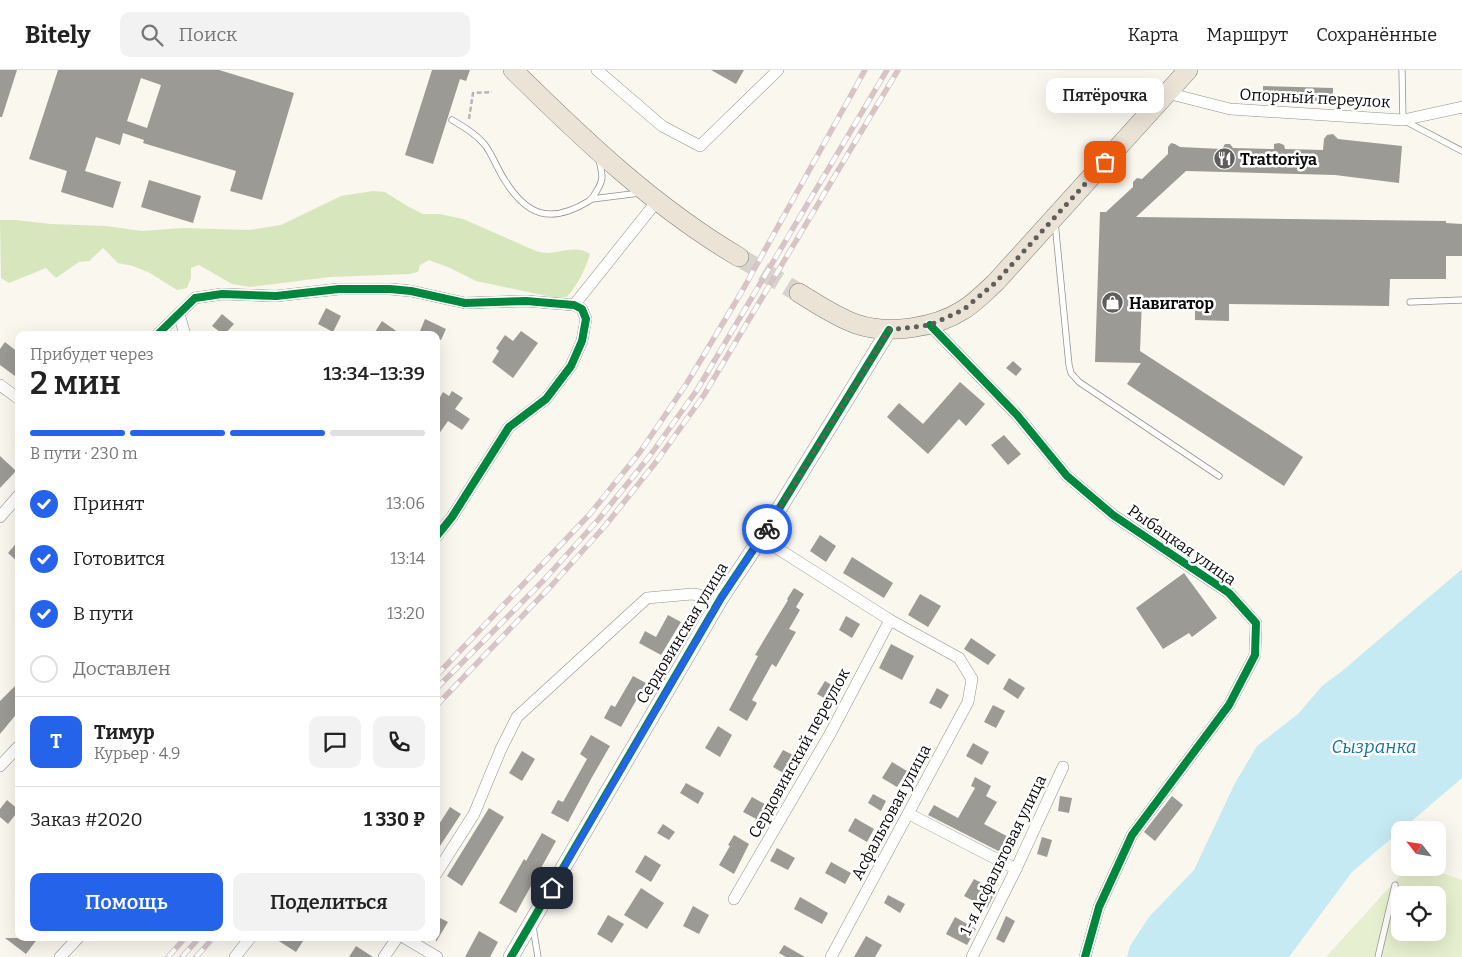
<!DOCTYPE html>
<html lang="ru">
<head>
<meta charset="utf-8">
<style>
  body { margin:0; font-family:Bitter,serif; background:#f2f2f2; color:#222; height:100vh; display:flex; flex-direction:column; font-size:19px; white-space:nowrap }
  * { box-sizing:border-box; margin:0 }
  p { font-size:16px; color:#767676 }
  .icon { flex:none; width:28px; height:28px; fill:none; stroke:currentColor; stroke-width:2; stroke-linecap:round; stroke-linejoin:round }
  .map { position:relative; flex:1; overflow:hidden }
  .details { position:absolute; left:15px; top:261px; width:425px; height:610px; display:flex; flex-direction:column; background:#fff; border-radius:10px; box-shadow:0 5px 20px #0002 }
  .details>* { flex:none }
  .needle { width:32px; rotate:300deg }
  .fabs { position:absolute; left:1391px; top:751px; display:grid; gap:10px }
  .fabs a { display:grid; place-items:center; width:55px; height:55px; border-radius:10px; background:#fff; box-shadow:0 5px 20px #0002; font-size:25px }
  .pin { position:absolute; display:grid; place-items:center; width:42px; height:42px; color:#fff; margin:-21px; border-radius:10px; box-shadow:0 2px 8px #0006 }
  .courier { position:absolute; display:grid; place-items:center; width:50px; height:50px; margin:-25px; border:4px solid #2563eb; border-radius:50%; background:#fff; color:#222; box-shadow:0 1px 6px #0007 }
  .bubble { position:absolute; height:35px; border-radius:10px; background:#fff; box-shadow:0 5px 20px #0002; font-size:16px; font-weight:600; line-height:35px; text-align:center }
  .headline em { font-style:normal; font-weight:600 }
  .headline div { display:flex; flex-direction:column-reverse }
  .headline { display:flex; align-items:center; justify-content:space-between; height:85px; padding:0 15px }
  h1 { font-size:32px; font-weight:600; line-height:38px }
  .bar { display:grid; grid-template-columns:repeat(4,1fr); gap:8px 5px; align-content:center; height:60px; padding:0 15px }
  .bar i { height:6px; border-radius:4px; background:#e0e0e0 }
  .bar .on { background:#2563eb }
  .bar p { grid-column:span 4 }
  .line { display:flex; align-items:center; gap:12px; padding:0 15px; border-top:1px solid #e0e0e0 }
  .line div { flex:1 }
  .round { display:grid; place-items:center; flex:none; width:52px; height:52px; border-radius:10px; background:#f2f2f2 }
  ol { padding:0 15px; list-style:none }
  li { display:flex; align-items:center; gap:15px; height:55px }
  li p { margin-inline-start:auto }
  li .icon { padding:5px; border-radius:50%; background:#2563eb; color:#fff; stroke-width:4 }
  li:last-child { color:#767676 }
  li i { width:28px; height:28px; border:2px solid #e0e0e0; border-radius:50% }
  .cta { display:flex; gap:10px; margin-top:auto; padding:10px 15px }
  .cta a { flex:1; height:58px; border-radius:10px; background:#2563eb; color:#fff; font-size:20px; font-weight:600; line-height:58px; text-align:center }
  .cta a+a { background:#f2f2f2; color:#222 }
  header { display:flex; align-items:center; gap:30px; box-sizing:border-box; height:70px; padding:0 25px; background:#fff; border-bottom:1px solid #e0e0e0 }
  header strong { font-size:24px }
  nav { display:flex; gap:28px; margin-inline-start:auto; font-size:18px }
  .search { width:350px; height:45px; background:#f2f2f2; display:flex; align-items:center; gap:12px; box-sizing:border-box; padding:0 18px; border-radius:10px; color:#767676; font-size:19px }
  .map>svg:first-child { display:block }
</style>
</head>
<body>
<header>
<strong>Bitely</strong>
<div class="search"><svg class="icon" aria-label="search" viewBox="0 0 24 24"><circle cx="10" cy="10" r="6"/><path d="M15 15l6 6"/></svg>Поиск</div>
<nav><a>Карта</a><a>Маршрут</a><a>Сохранённые</a></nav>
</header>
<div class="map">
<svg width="1462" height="887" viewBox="0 0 1462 887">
  <rect width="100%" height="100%" fill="#faf7ef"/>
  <!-- green -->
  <path fill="#e6efcf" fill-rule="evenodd" d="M1407,798h20l35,12v77h-136zM1400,825h38v37h-38z"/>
  <!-- forest -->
  <path fill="#d8e6bd" d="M373,121l12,1 22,14 16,8h17l23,5 73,32c4,1 8,2 12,2 14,-1 29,-8 42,1 -5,16 -12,30 -23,43l-11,1 -80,-17 -26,-13 -21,-8 -9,5 -2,7 -9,2 -79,3 -80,10 -18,-3 -33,-19 -8,3v10l-4,10 -10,2 -27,-17 -17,-7 -15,-3 -15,-15 -14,13 -10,1 -23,16 -10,-10 -37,15 -8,-5 -1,-58h16l35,4 55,2 36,5 41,-3 66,2 32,-5 60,-29z"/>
  <!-- water -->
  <polygon fill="#c6eaf3" points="1462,499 1462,708 1352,802 1289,887 1127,887 1130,876 1149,847 1194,800 1234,715 1257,676 1298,644 1322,616 1342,601"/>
  <!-- building -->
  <g fill="#9c9a95" fill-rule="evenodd">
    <polygon points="0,0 17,0 2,47 0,47"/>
    <path d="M58,0h161l75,23 -32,107 -32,-9 6,-20 -93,-28 1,-3 -21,-7 -3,12 -24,-8 -11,34 36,11 -8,26 -52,-16 6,-21 -38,-12zM141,8l20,7 -14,43 -20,-7z"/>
    <polygon points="432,0 470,0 466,11 460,9 433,94 405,85"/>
    <polygon points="711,0 744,0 736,14"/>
    <polygon points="1263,16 1333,18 1333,31 1263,30"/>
    <polygon points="1333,64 1338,69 1402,76 1399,113 1335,105 1186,101 1136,147 1446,151 1446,153 1462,154 1462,186 1446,186 1446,209 1390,209 1389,236 1229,234 1229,251 1195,250 1195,230 1142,230 1140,281 1303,387 1284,416 1127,314 1141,293 1095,292 1100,142 1106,142 1133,117 1133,112 1137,108 1142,109 1168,84 1168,77 1171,73 1175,74 1180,77 1222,79 1225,74 1230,74 1233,78 1274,79 1274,74 1279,73 1284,75 1285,79 1323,80 1324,69 1327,65"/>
    <polygon points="149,110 201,126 193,153 141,137"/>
    <polygon points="326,238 341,246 333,262 318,254"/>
    <polygon points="222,244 234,254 224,265 212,256"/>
    <polygon points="425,249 446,259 441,270 436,268 436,265 429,265 420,261"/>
    <polygon points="382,251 402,265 373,265"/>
    <polygon points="521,261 538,273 513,308 492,292 499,281 496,278 505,265 513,271"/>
    <polygon points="5,272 19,283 19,309 0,295 0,279"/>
    <polygon points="1013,291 1022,299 1016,306 1006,298"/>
    <polygon points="960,312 985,334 966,356 959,349 928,384 887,347 899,333 923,354"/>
    <polygon points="452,321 463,328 455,339 470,349 462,360 448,351 436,368 436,334 443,322 449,326"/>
    <polygon points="1004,365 1021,384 1008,395 991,375"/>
    <polygon points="0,386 16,401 0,418"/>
    <polygon points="820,465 836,476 826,492 810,481"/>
    <polygon points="19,470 19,493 8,483"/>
    <polygon points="852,487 893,513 884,528 843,503"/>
    <polygon points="1184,503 1217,548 1192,567 1189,563 1163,579 1136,538"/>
    <polygon points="794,518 804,524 796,537 800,540 789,559 796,562 776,597 772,594 752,630 757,633 747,651 729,640 758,586 755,585 788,530 787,529"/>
    <polygon points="920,524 941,536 928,557 908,545"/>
    <polygon points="668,545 681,552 661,585 639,573 645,561 656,567"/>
    <polygon points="846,546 860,554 852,568 839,560"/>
    <polygon points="971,568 996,585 988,595 964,579"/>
    <polygon points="891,574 914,586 902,610 879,598"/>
    <polygon points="633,606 646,613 621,657 604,648 611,635 615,637"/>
    <polygon points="1009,608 1025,618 1018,629 1003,619"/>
    <polygon points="825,611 838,619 831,632 817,624"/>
    <polygon points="19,612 19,641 0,664 0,631"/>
    <polygon points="937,618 949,625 941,639 929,633"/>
    <polygon points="993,635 1005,641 996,658 984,652"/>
    <polygon points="718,656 732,665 720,687 705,678"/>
    <polygon points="591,665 610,676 591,709 568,752 551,743 558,730 563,732 587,689 580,684"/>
    <polygon points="973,673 989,682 982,695 966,686"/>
    <polygon points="783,680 797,687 787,705 773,697"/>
    <polygon points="522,681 535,689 522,711 509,703"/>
    <polygon points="892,692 907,701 897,717 882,708"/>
    <polygon points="975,707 991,716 986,726 997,732 984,754 1018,772 1010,787 928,745 934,735 958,748 975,718 971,716"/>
    <polygon points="686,713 704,723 698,734 680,723"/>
    <polygon points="873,724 886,731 881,741 868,733"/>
    <polygon points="1060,726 1072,728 1069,743 1058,741"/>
    <polygon points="1172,726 1183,735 1155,771 1144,762"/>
    <polygon points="752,727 770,737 762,752 743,742"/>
    <polygon points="7,730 19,740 8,754 0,747 0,739"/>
    <polygon points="450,737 461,744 436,782 436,759"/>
    <polygon points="489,738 504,747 462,816 447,806"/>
    <polygon points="855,748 874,759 867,772 848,761"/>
    <polygon points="663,754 675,762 669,770 657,763"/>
    <polygon points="542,763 556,771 516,843 499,833 524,789 526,791"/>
    <polygon points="734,765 749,774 734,804 719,795 730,776 728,775"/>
    <polygon points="1042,767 1052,770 1047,787 1037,784"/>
    <polygon points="777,778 795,788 788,800 770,791"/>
    <polygon points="645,785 661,795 651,812 635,802"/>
    <polygon points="831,792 851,803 845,814 825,803"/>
    <polygon points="974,809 996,821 987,838 964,826"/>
    <polygon points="641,818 664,833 647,859 624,845"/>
    <polygon points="888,825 905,834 900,843 884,833"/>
    <polygon points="800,827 828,843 822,854 794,839"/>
    <polygon points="693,836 709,845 699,864 683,856"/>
    <polygon points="608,845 624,854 612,873 597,864"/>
    <polygon points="436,846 448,852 436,872"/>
    <polygon points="1006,846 1015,851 1004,873 996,869"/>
    <polygon points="955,847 976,859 967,875 946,864"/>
    <polygon points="479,861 498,872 490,887 465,887"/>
    <polygon points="866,866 882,875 875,887 854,887"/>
    <polygon points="5,868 38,868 26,884"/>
    <polygon points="274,868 305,868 296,882"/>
    <polygon points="784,875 805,887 786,887 779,883"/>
    <polygon points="356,876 373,887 349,887"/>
  </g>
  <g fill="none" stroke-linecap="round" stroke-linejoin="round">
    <!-- primary-tunnel -->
    <polyline stroke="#d6d4cd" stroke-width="19" stroke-dasharray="19 9" stroke-linecap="butt" points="739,187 799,223"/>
    <defs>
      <g id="service">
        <polyline points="1402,0 1403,50 1462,81"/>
        <path d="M452,50c12,7 24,14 33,25 8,11 12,23 19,34 23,38 47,45 85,22 4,-3 5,-5 7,-9 9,-14 6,-17 3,-33"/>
        <polyline points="592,129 640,123"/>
        <polyline points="1055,152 1069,295 1071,303 1079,312 1219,406"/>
        <polyline points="1410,232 1462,230"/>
        <polyline points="533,857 538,887"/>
        <polyline points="1378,887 1395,815"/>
      </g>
      <g id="minor">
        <polyline points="597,0 662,56 700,76 778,0"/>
        <polyline points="1167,23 1230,39 1403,50 1462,37"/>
        <polyline points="574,235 657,131"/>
        <polyline points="179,244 185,265"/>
        <polyline points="930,255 1017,345 1067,406 1113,445 1229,523 1256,553 1255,585 1229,635 1132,765 1099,837 1085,887"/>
        <polyline points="157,265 195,228 222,224 276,226 339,219 390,219 411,221 465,233 526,231 574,235 582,239 586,249 582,271 571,296 546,329 509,357 452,447 436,467"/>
        <polyline points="0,315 19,329"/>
        <polyline points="0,447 19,425"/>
        <polyline points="761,468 890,550 959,588 972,609 968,632 831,887"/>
        <polyline points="0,696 19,676"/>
        <polyline points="909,744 1016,799"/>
        <polyline points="436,804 474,744 501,679 517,647 647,528 692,524 721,528"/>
        <polyline points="734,829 830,664 890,550"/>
        <polyline points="405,868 437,887"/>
        <polyline points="60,887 78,868"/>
        <polyline points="235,887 250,868"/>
        <polyline points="384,887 397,868"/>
        <polyline points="972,887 1016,799 1063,697"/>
      </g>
      <polyline id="tertiary" points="511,887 721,528 761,468 889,260"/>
      <g id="primary">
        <path d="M513,0c70,69 141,137 226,187"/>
        <path d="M799,223c18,11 37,24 57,31 32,11 79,4 107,-14 12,-7 22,-18 32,-27l193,-213"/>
      </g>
    </defs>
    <!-- service casing -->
    <use href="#service" stroke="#93918e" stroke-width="7"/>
    <!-- minor casing -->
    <use href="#minor" stroke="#93918e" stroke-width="12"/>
    <!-- tertiary casing -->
    <use href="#tertiary" stroke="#93918e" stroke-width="16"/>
    <!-- primary casing -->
    <use href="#primary" stroke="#807f7b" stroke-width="20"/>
    <!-- path -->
    <polyline stroke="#b7b6b5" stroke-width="2.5" stroke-dasharray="5 2.5" stroke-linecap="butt" points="469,49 473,23 492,22"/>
    <!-- service -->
    <use href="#service" stroke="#fefefd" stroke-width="5.5"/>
    <!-- minor -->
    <use href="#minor" stroke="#fefefd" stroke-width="11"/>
    <!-- tertiary -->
    <use href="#tertiary" stroke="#fefefd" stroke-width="15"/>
    <!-- primary -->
    <use href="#primary" stroke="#ece3d7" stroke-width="19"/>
    <defs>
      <g id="rail">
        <polyline points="436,606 590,444 640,382 687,313 741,223 865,0"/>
        <polyline points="436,619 543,511 598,450 649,387 697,320 887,0"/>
        <polyline points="436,636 552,515 605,456 656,392 704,325 898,0"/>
        <polyline points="168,887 185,868"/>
        <polyline points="182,887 199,868"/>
        <polyline points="196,887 213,868"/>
      </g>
    </defs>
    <!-- rail casing -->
    <use href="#rail" stroke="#d6c4c6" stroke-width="5.5"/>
    <!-- rail -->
    <use href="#rail" stroke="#fff" stroke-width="4" stroke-dasharray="11" stroke-linecap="butt"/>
    <defs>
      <g id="cycleway">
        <polyline points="930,255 1017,345 1067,406 1113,445 1229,523 1256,553 1255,585 1229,635 1132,765 1099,837 1085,887"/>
        <polyline points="157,265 195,228 222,224 276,226 339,219 390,219 411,221 465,233 526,231 574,235 582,239 586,249 582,271 571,296 546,329 509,357 452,447 436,467"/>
        <polyline points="511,887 721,528 761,468 889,260"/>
      </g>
    </defs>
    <!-- cycleway casing -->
    <use href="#cycleway" stroke="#fff" stroke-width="11"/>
    <!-- cycleway -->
    <use href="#cycleway" stroke="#00873e" stroke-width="8"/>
  </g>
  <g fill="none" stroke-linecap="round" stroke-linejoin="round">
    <!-- done -->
    <polyline stroke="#5f5e5b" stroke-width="5" stroke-dasharray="0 9" points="767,459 889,260 930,255 963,240 995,213 1105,92"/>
    <!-- route -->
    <polyline stroke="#2563eb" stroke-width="6" points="552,818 721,528 767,459"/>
  </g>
  <!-- icons -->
  <defs>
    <symbol id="restaurant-disc" viewBox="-11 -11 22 22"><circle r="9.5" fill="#5f5e5b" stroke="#fff"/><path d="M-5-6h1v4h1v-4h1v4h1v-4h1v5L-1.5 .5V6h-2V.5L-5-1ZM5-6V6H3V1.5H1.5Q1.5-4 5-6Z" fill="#fff"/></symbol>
    <symbol id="shop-disc" viewBox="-11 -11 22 22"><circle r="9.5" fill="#5f5e5b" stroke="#fff"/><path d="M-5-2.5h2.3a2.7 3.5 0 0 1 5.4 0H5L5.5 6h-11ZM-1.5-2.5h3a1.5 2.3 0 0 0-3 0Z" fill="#fff"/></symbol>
  </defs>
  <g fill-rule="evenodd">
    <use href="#restaurant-disc" x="1212" y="76" width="25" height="25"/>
    <use href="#shop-disc" x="1100" y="220" width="25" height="25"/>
  </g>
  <g text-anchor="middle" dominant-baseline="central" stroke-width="5" stroke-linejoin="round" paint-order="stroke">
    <!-- street labels -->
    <g font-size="16" fill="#0b0b0b" stroke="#fff">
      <text transform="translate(1315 28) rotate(3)">Опорный переулок</text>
      <text transform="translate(1182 475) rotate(35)">Рыбацкая улица</text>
      <text transform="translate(682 563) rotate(-59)">Сердовинская улица</text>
      <text transform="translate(799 683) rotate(-61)">Сердовинский переулок</text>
      <text transform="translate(891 742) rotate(-62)">Асфальтовая улица</text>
      <text transform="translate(1003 785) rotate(-64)">1-я Асфальтовая улица</text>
    </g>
    <!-- poi labels -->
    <g font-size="16" font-weight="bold" fill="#0b0b0b" stroke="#fff" text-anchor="start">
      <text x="1240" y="89">Trattoriya</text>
      <text x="1129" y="233">Навигатор</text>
    </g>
    <!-- water labels -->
    <g font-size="18" font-style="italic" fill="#17739b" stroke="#fff">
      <text x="1374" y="677">Сызранка</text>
    </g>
  </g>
</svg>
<div class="fabs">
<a><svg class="needle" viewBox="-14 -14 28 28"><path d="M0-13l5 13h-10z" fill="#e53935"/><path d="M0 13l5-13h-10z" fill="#767676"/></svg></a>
<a><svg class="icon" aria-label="locate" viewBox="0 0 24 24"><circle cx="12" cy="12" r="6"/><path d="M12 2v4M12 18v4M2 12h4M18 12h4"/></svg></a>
</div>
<div class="pin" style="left:1105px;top:92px;background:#ea580c"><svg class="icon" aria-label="bag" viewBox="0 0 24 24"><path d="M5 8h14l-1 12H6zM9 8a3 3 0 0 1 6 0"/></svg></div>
<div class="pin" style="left:552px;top:818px;background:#1f2937"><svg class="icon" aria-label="home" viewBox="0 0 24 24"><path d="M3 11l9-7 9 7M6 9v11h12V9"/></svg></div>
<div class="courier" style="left:767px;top:459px"><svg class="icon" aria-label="bike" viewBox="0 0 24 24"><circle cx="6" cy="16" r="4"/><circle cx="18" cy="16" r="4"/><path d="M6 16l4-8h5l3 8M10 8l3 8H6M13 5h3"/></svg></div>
<div class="bubble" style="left:1046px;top:8px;width:118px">Пятёрочка</div>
<section class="details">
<div class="headline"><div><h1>2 мин</h1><p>Прибудет через</p></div><em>13:34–13:39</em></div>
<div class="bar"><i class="on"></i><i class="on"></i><i class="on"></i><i></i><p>В пути · 230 m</p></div>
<ol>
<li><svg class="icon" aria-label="check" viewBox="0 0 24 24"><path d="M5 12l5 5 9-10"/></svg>Принят<p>13:06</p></li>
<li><svg class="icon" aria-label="check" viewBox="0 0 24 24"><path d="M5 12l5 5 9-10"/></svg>Готовится<p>13:14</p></li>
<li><svg class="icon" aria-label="check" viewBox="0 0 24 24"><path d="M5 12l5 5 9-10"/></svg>В пути<p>13:20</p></li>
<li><i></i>Доставлен</li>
</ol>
<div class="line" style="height:90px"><b class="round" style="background:#2563eb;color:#fff">Т</b><div><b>Тимур</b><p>Курьер · 4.9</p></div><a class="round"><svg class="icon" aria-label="chat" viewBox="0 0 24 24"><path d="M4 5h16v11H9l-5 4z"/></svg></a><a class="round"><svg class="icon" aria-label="phone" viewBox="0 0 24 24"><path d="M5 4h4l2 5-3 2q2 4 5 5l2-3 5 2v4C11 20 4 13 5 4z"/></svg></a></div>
<div class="line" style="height:65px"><div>Заказ #2020</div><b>1 330 ₽</b></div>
<div class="cta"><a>Помощь</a><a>Поделиться</a></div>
</section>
</div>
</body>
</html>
